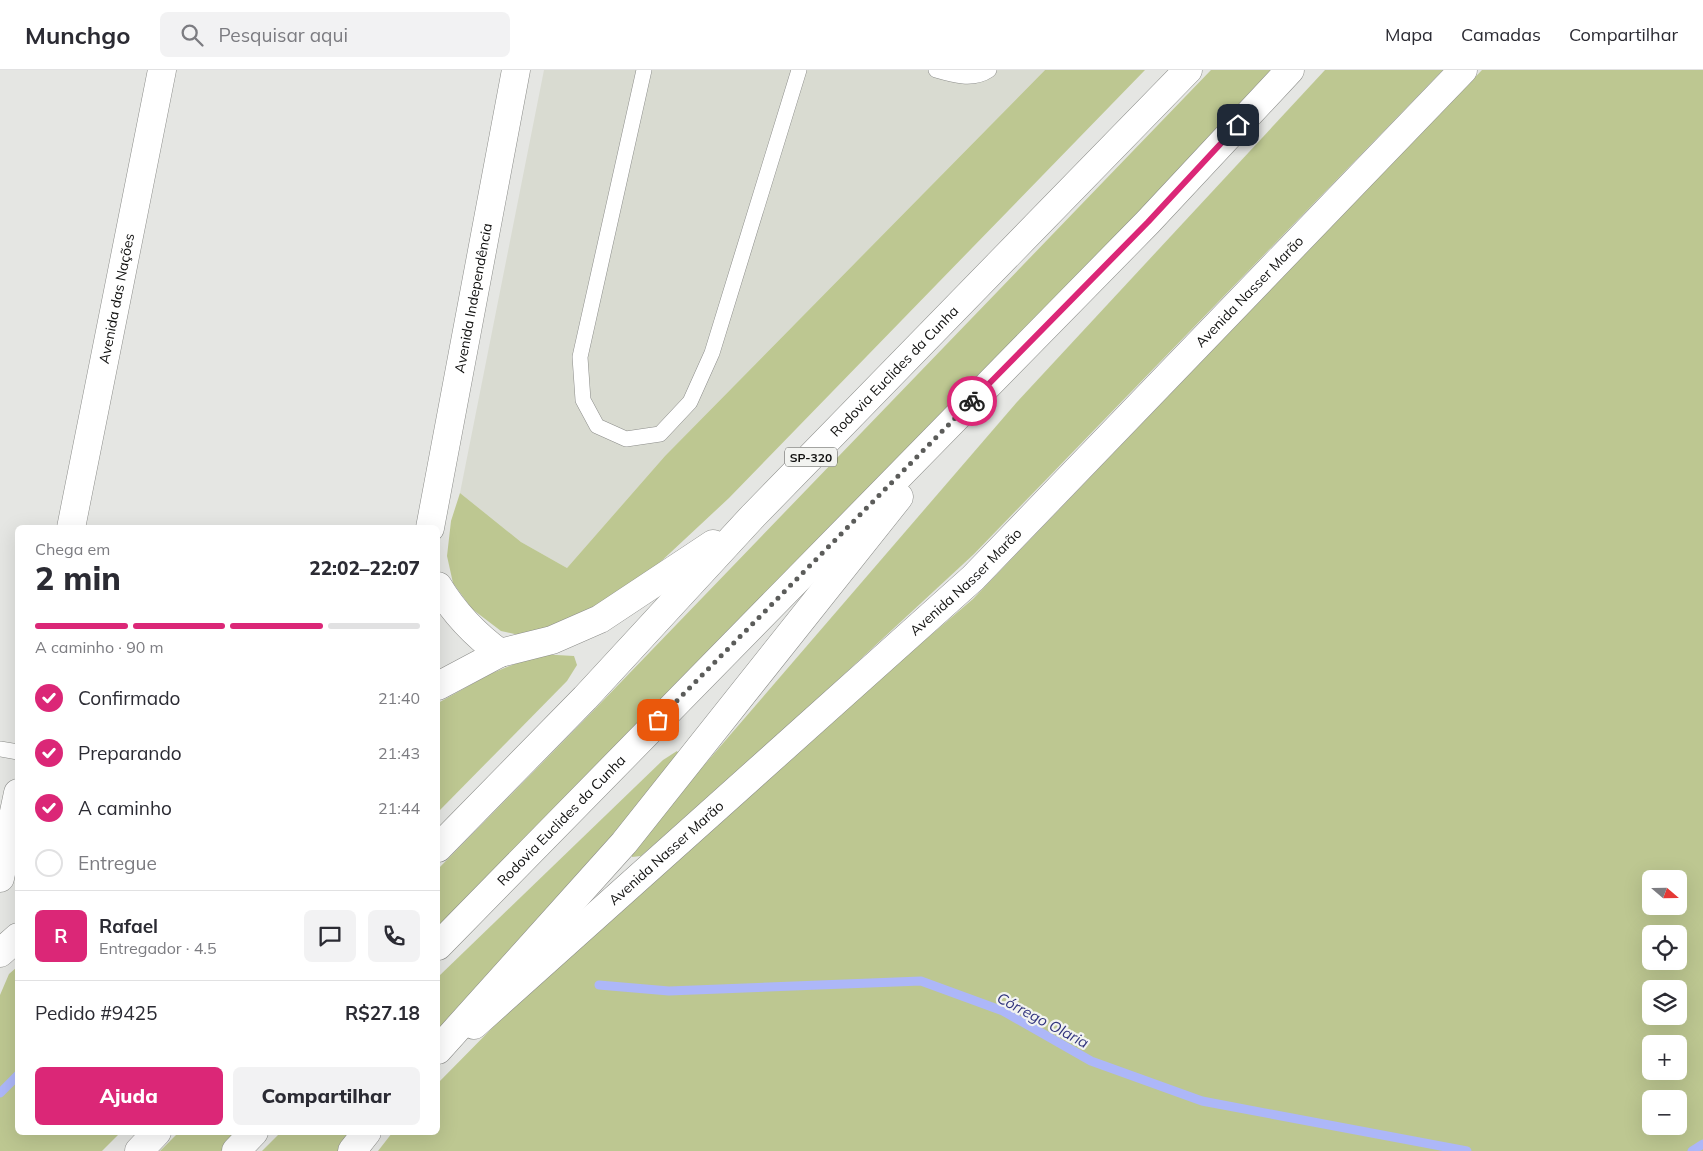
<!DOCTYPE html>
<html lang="pt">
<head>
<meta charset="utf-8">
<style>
  body { margin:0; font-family:Mulish,sans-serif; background:#f2f2f3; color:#2b2b33; height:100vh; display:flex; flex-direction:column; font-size:19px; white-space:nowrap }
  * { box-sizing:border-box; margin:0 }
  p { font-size:16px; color:#7c7c81 }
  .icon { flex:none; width:28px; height:28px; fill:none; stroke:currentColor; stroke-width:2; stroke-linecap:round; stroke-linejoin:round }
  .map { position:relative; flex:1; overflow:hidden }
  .side { position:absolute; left:15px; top:455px; width:425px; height:610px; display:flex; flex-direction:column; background:#fff; border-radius:8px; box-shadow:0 5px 20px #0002 }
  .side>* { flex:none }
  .needle { width:32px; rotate:110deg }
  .controls { position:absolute; left:1642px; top:800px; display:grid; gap:10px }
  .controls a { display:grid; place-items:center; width:45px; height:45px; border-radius:8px; background:#fff; box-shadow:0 5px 20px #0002; font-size:25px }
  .pin { position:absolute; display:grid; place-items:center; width:42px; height:42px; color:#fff; margin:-21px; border-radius:10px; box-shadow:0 2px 8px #0006 }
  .courier { position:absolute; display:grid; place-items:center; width:50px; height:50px; margin:-25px; border:4px solid #db2777; border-radius:50%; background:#fff; color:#222; box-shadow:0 1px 6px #0007 }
  .summary em { font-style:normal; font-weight:800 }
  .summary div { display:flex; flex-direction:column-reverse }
  .summary { display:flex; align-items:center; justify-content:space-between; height:85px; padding:0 20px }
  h1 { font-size:32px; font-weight:800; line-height:38px }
  .bar { display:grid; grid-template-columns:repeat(4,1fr); gap:8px 5px; align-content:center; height:60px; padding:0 20px }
  .bar i { height:6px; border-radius:4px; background:#e1e1e2 }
  .bar .on { background:#db2777 }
  .bar p { grid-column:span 4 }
  .line { display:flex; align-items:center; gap:12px; padding:0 20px; border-top:1px solid #e1e1e2 }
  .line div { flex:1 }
  .round { display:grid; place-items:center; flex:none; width:52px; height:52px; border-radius:8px; background:#f2f2f3 }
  ol { padding:0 20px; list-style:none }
  li { display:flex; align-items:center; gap:15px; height:55px }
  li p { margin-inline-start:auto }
  li .icon { padding:5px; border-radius:50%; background:#db2777; color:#fff; stroke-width:4 }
  li:last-child { color:#7c7c81 }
  li i { width:28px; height:28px; border:2px solid #e1e1e2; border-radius:50% }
  .primary-button { display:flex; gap:10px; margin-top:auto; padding:10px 20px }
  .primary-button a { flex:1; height:58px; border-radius:8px; background:#db2777; color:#fff; font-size:20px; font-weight:800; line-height:58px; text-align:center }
  .primary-button a+a { background:#f2f2f3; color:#2b2b33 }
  header { display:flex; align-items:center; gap:30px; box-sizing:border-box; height:70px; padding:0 25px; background:#fff; border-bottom:1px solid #e1e1e2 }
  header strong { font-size:24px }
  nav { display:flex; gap:28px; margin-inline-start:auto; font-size:18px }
  .search { width:350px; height:45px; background:#f2f2f3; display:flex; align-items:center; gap:12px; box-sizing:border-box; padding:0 18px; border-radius:8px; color:#7c7c81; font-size:19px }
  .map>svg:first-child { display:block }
</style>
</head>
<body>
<header>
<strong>Munchgo</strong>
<div class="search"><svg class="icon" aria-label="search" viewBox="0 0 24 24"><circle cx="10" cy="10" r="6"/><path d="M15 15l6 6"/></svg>Pesquisar aqui</div>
<nav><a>Mapa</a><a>Camadas</a><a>Compartilhar</a></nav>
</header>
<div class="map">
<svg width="1703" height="1081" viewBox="0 0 1703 1081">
  <rect width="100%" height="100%" fill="#e5e6e3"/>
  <!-- built -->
  <polygon fill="#d9dbd1" points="544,0 1045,0 665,386 567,498 521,472 460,423"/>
  <!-- green -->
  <g fill="#bdc791" fill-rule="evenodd">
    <polygon points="1045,0 1145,0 729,428 640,511 597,538 528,567 501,561 472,539 453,513 447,486 451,451 460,423 521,472 567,498 665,386"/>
    <polygon points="1211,0 1272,0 1138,143 438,859 438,799 595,639"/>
    <polygon points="1325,0 1443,0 974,484 730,710 641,786 632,787 631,780 1017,332"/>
    <path d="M1482,0h221v1081h-1325l14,-18 46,-1v-49l140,-142 168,-148 227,-194zM1651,809h28v27h-28zM1651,864h28v27h-28zM1651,919h28v27h-28zM1651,974h28v27h-28zM1651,1029h28v27h-28z"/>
    <polygon points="539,584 574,586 577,595 567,611 438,742 438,633 490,604"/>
    <polygon points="677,681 680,686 674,699 438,967 438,907 663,690"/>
    <polygon points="17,897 18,1062 120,1063 102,1081 0,1081 0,925 9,904"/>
    <polygon points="178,1063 239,1063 221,1081 160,1081"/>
    <polygon points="280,1063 355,1063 340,1081 262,1081"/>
  </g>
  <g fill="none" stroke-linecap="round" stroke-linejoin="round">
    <!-- stream -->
    <g stroke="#adb7f8" stroke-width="9">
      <polyline points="599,915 669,921 921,911 1003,941 1091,991 1202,1031 1467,1081"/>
      <polyline points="0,1023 18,1005"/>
      <polyline points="1692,1081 1703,1074"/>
    </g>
    <defs>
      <g id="lane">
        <polyline points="644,0 580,287 583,330 597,356 626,369 660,364 690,332 712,283 799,0"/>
        <path d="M936,0c17,5 37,11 53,0"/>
        <polyline points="0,679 18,682"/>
      </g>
      <g id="street">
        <path id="s1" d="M430,458l86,-458"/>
        <path d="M438,516c17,28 36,48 62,67"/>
        <path id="s2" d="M474,955l499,-447 490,-508"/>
      </g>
      <g id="secondary">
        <path id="s3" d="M71,458l91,-458"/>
        <polyline points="438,616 500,583"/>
        <polyline points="0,808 18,723"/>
        <polyline points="0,883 18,867"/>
      </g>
      <g id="highway">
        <polyline points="500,583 552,570 600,549 713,474"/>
        <path id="s4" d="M438,778l147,-150 168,-182 435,-446"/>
        <path id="s5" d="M438,876l710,-724 142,-152"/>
        <polyline points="438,980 624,773 899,427"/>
        <polyline points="139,1081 157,1062"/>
        <polyline points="236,1081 254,1062"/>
        <polyline points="352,1081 367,1062"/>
      </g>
    </defs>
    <!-- lane casing -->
    <use href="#lane" stroke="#8b8c89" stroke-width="16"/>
    <!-- street casing -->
    <use href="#street" stroke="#8b8c89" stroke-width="29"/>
    <!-- secondary casing -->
    <use href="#secondary" stroke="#8b8c89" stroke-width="29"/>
    <!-- highway casing -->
    <use href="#highway" stroke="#8b8c89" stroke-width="29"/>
    <!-- lane -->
    <use href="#lane" stroke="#fff" stroke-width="15"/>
    <!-- street -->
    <use href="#street" stroke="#fff" stroke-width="28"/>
    <!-- secondary -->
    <use href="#secondary" stroke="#fff" stroke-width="28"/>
    <!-- highway -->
    <use href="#highway" stroke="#fff" stroke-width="28"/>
  </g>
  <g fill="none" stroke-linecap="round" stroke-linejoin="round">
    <!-- done -->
    <polyline stroke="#5b5c5a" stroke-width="5" stroke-dasharray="0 9" points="658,650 972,331"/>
    <!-- route -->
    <polyline stroke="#db2777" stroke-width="6" points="972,331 1148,152 1238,55"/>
  </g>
  <g text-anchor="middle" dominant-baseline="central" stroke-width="4.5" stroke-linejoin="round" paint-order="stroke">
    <!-- shield labels -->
    <rect fill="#f2f3f0" stroke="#545553" stroke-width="1" x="785" y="377.5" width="52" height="19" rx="4"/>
    <g font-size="12" font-weight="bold" fill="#111110">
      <text x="811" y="387">SP-320</text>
    </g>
    <!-- street labels -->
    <g font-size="14" fill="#111110" stroke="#f2f3f0">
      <text stroke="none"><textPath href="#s2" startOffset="1068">Avenida Nasser Marão</textPath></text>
      <text stroke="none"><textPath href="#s3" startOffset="234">Avenida das Nações</textPath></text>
      <text stroke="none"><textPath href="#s1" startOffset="234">Avenida Independência</textPath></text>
      <text stroke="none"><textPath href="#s4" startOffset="660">Rodovia Euclides da Cunha</textPath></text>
      <text stroke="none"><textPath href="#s2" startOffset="662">Avenida Nasser Marão</textPath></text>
      <text stroke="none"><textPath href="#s5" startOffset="176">Rodovia Euclides da Cunha</textPath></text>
      <text stroke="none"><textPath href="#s2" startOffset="258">Avenida Nasser Marão</textPath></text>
    </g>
    <!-- water labels -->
    <g font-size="15" font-style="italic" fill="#30337d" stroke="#f2f3f0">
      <text transform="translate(1043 950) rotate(28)">Córrego Olaria</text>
    </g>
  </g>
</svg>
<div class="controls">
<a><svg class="needle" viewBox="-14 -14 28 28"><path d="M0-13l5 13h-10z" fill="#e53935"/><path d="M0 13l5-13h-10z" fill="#7c7c81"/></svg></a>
<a><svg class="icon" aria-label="locate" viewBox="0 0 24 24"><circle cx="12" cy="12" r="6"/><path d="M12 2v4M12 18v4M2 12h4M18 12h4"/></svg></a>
<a><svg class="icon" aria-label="layers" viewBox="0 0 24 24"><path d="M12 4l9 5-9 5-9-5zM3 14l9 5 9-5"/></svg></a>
<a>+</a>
<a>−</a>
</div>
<div class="pin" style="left:658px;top:650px;background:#ea580c"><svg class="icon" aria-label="bag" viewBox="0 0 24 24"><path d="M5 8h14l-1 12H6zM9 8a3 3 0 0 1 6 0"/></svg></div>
<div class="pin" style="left:1238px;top:55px;background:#1f2937"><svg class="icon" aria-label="home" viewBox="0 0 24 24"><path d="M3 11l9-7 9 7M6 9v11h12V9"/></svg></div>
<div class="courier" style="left:972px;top:331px"><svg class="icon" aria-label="bike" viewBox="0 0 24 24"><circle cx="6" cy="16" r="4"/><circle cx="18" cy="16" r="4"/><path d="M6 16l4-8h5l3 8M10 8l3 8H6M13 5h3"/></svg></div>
<section class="side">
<div class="summary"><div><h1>2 min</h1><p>Chega em</p></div><em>22:02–22:07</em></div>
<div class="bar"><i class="on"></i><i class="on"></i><i class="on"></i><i></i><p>A caminho · 90 m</p></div>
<ol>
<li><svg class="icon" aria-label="check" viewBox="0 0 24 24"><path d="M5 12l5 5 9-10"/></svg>Confirmado<p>21:40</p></li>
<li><svg class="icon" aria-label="check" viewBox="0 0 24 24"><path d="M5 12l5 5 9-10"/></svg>Preparando<p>21:43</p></li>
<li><svg class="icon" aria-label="check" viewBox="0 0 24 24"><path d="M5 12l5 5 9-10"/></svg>A caminho<p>21:44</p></li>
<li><i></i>Entregue</li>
</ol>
<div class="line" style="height:90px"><b class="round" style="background:#db2777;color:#fff">R</b><div><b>Rafael</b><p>Entregador · 4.5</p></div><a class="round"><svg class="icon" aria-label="chat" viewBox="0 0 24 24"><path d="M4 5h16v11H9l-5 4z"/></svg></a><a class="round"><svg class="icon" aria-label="phone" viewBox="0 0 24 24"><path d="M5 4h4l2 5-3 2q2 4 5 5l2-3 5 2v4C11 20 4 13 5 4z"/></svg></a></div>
<div class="line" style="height:65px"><div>Pedido #9425</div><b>R$27.18</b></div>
<div class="primary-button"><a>Ajuda</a><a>Compartilhar</a></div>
</section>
</div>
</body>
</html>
